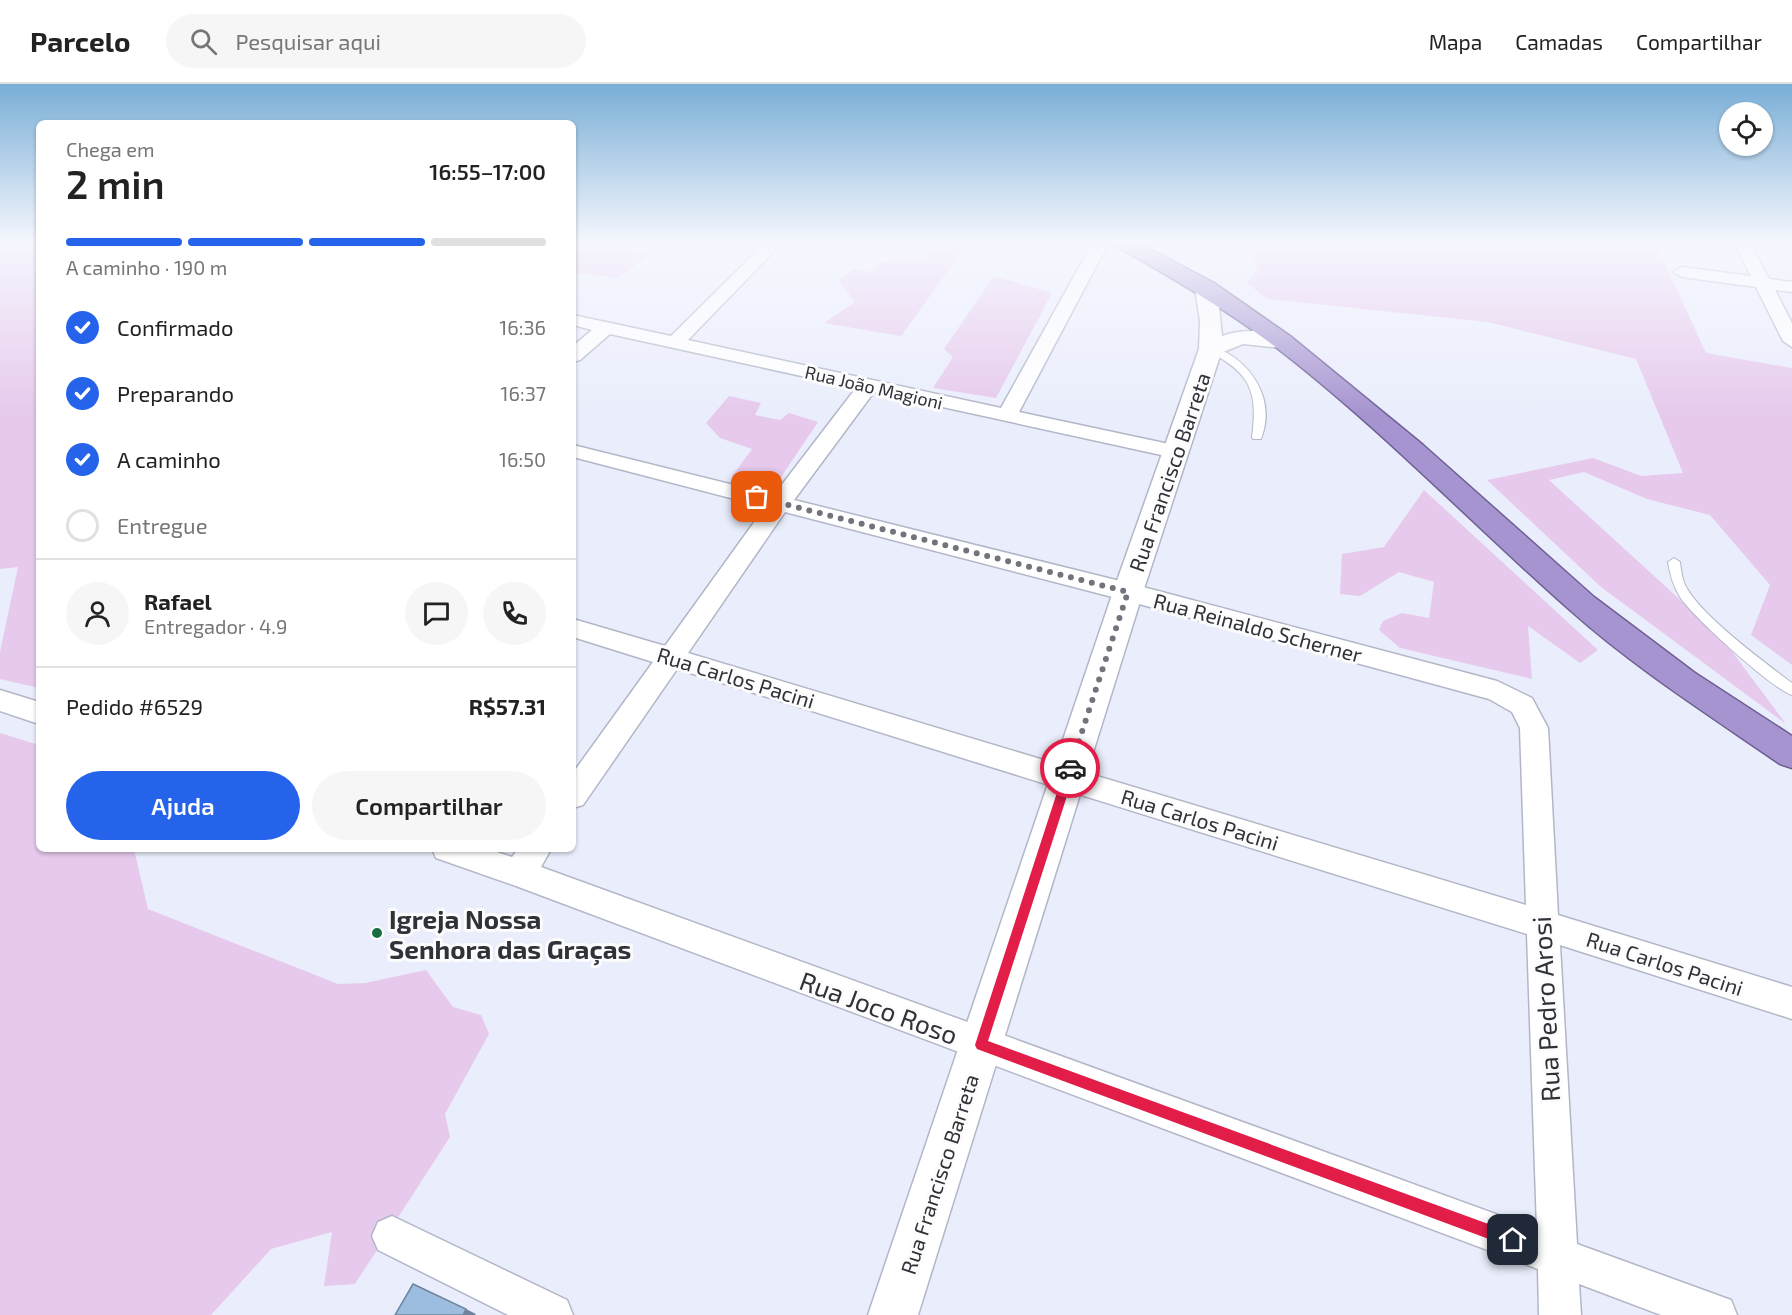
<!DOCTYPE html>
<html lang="pt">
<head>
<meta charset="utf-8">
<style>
  body { margin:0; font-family:"Exo 2",sans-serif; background:#f6f6f6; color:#222; height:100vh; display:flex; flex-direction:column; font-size:22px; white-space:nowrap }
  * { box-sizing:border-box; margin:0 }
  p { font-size:20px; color:#767676 }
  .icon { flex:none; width:33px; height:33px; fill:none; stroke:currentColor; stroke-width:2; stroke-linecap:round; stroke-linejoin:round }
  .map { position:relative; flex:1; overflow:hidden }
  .sheet { position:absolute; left:36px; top:36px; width:540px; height:732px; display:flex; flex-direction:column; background:#fff; border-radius:9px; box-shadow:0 2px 4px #0004 }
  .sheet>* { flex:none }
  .buttons { position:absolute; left:1719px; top:18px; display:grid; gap:12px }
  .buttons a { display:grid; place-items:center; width:54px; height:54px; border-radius:50%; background:#fff; box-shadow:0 2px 4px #0004; font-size:30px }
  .pin { position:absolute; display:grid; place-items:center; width:51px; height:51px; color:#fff; margin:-26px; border-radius:12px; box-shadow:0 3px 9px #0006 }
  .courier { position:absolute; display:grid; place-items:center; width:60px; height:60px; margin:-30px; border:4px solid #e11d48; border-radius:50%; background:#fff; color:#222; box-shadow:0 2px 8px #0007 }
  .head em { font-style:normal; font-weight:600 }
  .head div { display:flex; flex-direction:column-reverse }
  .head { display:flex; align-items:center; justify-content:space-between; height:102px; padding:0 30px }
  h1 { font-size:39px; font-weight:600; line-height:45px }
  .bar { display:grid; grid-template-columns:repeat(4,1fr); gap:9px 6px; align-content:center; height:72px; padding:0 30px }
  .bar i { height:8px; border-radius:4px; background:#e0e0e0 }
  .bar .selected { background:#2563eb }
  .bar p { grid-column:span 4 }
  .line { display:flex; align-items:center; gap:15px; padding:0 30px; border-top:2px solid #e0e0e0 }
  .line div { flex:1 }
  .round { display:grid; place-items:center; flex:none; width:63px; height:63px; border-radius:32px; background:#f6f6f6 }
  ol { padding:0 30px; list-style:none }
  li { display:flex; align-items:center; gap:18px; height:66px }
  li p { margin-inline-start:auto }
  li .icon { padding:6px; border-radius:50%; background:#2563eb; color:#fff; stroke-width:4 }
  li:last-child { color:#767676 }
  li i { width:33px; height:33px; border:3px solid #e0e0e0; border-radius:50% }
  .primary-button { display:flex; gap:12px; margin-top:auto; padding:12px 30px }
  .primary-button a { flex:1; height:69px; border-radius:36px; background:#2563eb; color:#fff; font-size:24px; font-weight:600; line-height:69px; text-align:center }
  .primary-button a+a { background:#f6f6f6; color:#222 }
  header { display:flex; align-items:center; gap:36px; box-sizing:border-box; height:84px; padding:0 30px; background:#fff; border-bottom:2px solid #e0e0e0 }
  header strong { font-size:28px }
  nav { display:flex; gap:33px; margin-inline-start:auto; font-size:21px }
  .search { width:420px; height:54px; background:#f6f6f6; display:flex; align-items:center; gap:15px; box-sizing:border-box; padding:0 21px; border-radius:33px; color:#767676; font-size:22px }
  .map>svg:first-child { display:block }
</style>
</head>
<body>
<header>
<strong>Parcelo</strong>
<div class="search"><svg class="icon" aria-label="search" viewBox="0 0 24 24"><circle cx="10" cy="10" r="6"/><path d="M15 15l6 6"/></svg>Pesquisar aqui</div>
<nav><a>Mapa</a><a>Camadas</a><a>Compartilhar</a></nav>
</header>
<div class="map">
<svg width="1792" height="1231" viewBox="0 0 1792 1231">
  <rect width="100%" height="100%" fill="#eaeefc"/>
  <!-- green -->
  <g fill="#e6c9ec">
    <polygon points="0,158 39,158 39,604 0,595 0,568 18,483 0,485"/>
    <polygon points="573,158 595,158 649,170 619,194 578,189 573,194"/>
    <polygon points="931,158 969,158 901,252 824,239 855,218 838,196 853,185 869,188 883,177 924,175"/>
    <polygon points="1243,158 1655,158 1706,269 1792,284 1792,581 1751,551 1770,501 1710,431 1647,415 1584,388 1549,396 1722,554 1786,640 1601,503 1487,396 1593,374 1641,392 1683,389 1636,275 1488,238 1267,215 1247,199 1258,184"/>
    <polygon points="994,192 1052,209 996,314 933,304 953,273 944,265"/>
    <polygon points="729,312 761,319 755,331 780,336 789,329 818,338 775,402 732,392 752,365 720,354 706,339"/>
    <polygon points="1424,406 1598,566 1580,579 1528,542 1532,595 1400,564 1379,546 1383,537 1402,529 1429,534 1434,498 1399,488 1360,512 1340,510 1342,470 1384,463"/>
    <polygon points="0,649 39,661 39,765 134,765 148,825 338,900 365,899 426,886 453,923 481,931 489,950 445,1030 450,1053 355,1200 324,1202 332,1148 271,1165 211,1231 0,1231"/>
  </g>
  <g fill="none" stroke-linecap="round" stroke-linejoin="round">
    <defs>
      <g id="service">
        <path d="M1211,262c39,12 66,53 50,93h-8l-1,-2c6,-47 -2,-64 -44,-86v-4z"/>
        <path d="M1674,474l6,4c1,8 2,16 5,23 15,30 79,77 107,98v12c-21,-7 -99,-78 -112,-98 -7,-12 -10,-22 -12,-35z"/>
      </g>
      <g id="minor">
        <path d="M726,158h57l-95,98 313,68 92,-166h16l-90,170 164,35 3,5 -3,5 -8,1 -301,-66 -80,108 334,83 369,98 35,17 16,30 10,187 234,72v32l-232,-74 17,299 154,56 6,15h-76l-82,-31 2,31h-42l-1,-46 -1022,-383 -80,-28 -4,-9h55l25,8 6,-8h33l-10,18 996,362 -10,-295 -850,-265 -94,136 -10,3v-35l80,-111 -80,-25v-18l92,27 100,-139 -192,-50v-12l201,50 82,-107 -246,-54 -30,26 -7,2v-16l19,-16 -19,-5v-10l98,21 86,-85 -29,-6zM785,428l343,89 361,98 23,13 8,16 6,177 -838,-252z"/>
        <polygon points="1734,158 1750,158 1769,195 1792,198 1792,208 1775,206 1792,239 1792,263 1783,257 1756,203 1682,193 1673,188 1682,183 1751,192"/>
        <polygon points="0,606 39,618 39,640 0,627"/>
        <polygon points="392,1132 567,1216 573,1231 508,1231 378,1166 372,1152 378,1138"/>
      </g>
      <path id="tertiary" d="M1206,198l8,1 3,5 5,48c21,-8 46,-5 68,0l3,5 -3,5 -8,2 -39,-4 -22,9 -78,239 -225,723h-50l245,-723 86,-243 1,-28 -5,-33 3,-5z"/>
      <path id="trunk" d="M1113,158h24l77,41 76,53 133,109 171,152 101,76 97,63v32l-12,-4c-71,-49 -145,-96 -209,-153 -100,-88 -192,-185 -298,-266 -50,-38 -103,-68 -157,-99z"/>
    </defs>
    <!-- service casing -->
    <use href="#service" stroke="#b2b6c7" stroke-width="2"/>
    <!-- minor casing -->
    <use href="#minor" stroke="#b2b6c7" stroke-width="3"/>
    <!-- tertiary casing -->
    <use href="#tertiary" stroke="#b2b6c7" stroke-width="3"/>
    <!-- trunk casing -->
    <use href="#trunk" stroke="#6e6093" stroke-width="3"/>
    <!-- service -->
    <use href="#service" fill="#fff" fill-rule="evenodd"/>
    <!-- minor -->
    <use href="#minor" fill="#fff" fill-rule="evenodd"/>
    <!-- tertiary -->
    <use href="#tertiary" fill="#fff" fill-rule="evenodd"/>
    <!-- trunk -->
    <use href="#trunk" fill="#a694d0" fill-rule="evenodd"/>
  </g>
  <!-- shaded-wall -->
  <polygon fill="#6d849c" points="466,1225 476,1230 475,1231 463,1231"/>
  <!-- building -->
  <polygon fill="#9cbddf" stroke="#6d849c" stroke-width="1.5" points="413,1200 466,1225 463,1231 395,1231"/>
  <!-- sky -->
  <linearGradient id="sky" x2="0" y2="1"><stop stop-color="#79aed6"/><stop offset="0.48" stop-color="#f6f7fe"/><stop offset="1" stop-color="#f6f7fe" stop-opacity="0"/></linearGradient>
  <rect width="1792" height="330" fill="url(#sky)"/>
  <!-- route -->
  <polygon fill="#e11d48" points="1070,680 1076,684 988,957 1513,1149 1518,1151 1518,1162 1513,1164 977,965 975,961 1065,684"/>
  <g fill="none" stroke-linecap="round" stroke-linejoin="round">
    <!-- done -->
    <polyline stroke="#71747d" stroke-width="6" stroke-dasharray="0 10.8" points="757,413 1128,508 1070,684"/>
  </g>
  <!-- markers -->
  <circle fill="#186e40" stroke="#fcfcfc" stroke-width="2" cx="377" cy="849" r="6"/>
  <g text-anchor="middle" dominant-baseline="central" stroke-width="6" stroke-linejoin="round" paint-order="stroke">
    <!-- far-street labels -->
    <g font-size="18" fill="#303239" stroke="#fcfcfc">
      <text transform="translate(874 303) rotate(13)">Rua João Magioni</text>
    </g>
    <!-- street labels -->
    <g font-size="21" fill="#303239" stroke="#fcfcfc">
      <text transform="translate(1169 388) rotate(-71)">Rua Francisco Barreta</text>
      <text transform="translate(1258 543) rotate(15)">Rua Reinaldo Scherner</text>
      <text transform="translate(736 593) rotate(17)">Rua Carlos Pacini</text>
      <text transform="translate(1200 735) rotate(17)">Rua Carlos Pacini</text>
      <text transform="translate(1665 879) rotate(18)">Rua Carlos Pacini</text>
      <text transform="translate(939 1090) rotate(-72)">Rua Francisco Barreta</text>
    </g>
    <!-- near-poi labels -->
    <g font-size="26" font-weight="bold" fill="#303239" stroke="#fcfcfc" text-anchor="start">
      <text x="389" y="834">Igreja Nossa<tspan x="389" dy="30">Senhora das Graças</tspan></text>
    </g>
    <!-- near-street labels -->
    <g font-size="26" fill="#303239" stroke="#fcfcfc">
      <text transform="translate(879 923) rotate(20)">Rua Joco Roso</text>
      <text transform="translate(1545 925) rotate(-93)">Rua Pedro Arosi</text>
    </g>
  </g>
</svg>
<div class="buttons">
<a><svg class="icon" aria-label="locate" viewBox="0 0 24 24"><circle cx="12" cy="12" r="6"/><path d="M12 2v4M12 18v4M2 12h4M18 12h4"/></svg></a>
</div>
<div class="pin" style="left:757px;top:413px;background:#ea580c"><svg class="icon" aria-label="bag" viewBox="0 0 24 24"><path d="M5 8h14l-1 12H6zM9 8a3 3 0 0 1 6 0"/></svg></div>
<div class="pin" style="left:1513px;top:1156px;background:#1f2937"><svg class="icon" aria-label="home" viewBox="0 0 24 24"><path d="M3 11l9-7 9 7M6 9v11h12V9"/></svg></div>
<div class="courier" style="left:1070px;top:684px"><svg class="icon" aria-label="car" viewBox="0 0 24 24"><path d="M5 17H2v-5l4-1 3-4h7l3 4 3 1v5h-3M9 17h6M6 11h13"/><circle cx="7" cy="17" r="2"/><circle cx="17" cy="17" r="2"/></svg></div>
<section class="sheet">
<div class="head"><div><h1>2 min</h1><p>Chega em</p></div><em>16:55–17:00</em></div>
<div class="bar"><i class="selected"></i><i class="selected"></i><i class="selected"></i><i></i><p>A caminho · 190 m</p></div>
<ol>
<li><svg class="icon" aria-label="check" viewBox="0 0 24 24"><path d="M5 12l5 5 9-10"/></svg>Confirmado<p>16:36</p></li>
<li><svg class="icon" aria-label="check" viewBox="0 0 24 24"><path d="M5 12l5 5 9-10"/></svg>Preparando<p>16:37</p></li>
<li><svg class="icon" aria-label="check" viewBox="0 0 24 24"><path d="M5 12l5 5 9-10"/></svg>A caminho<p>16:50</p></li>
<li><i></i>Entregue</li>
</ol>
<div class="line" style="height:108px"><a class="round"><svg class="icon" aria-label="person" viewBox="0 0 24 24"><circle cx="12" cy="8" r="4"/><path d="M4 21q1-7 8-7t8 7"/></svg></a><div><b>Rafael</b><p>Entregador · 4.9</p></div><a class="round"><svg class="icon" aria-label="chat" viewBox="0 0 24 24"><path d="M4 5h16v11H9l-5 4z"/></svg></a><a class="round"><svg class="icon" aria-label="phone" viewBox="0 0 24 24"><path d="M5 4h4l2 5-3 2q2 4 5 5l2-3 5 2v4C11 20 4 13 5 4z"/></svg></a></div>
<div class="line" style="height:78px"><div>Pedido #6529</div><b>R$57.31</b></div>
<div class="primary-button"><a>Ajuda</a><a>Compartilhar</a></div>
</section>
</div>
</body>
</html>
